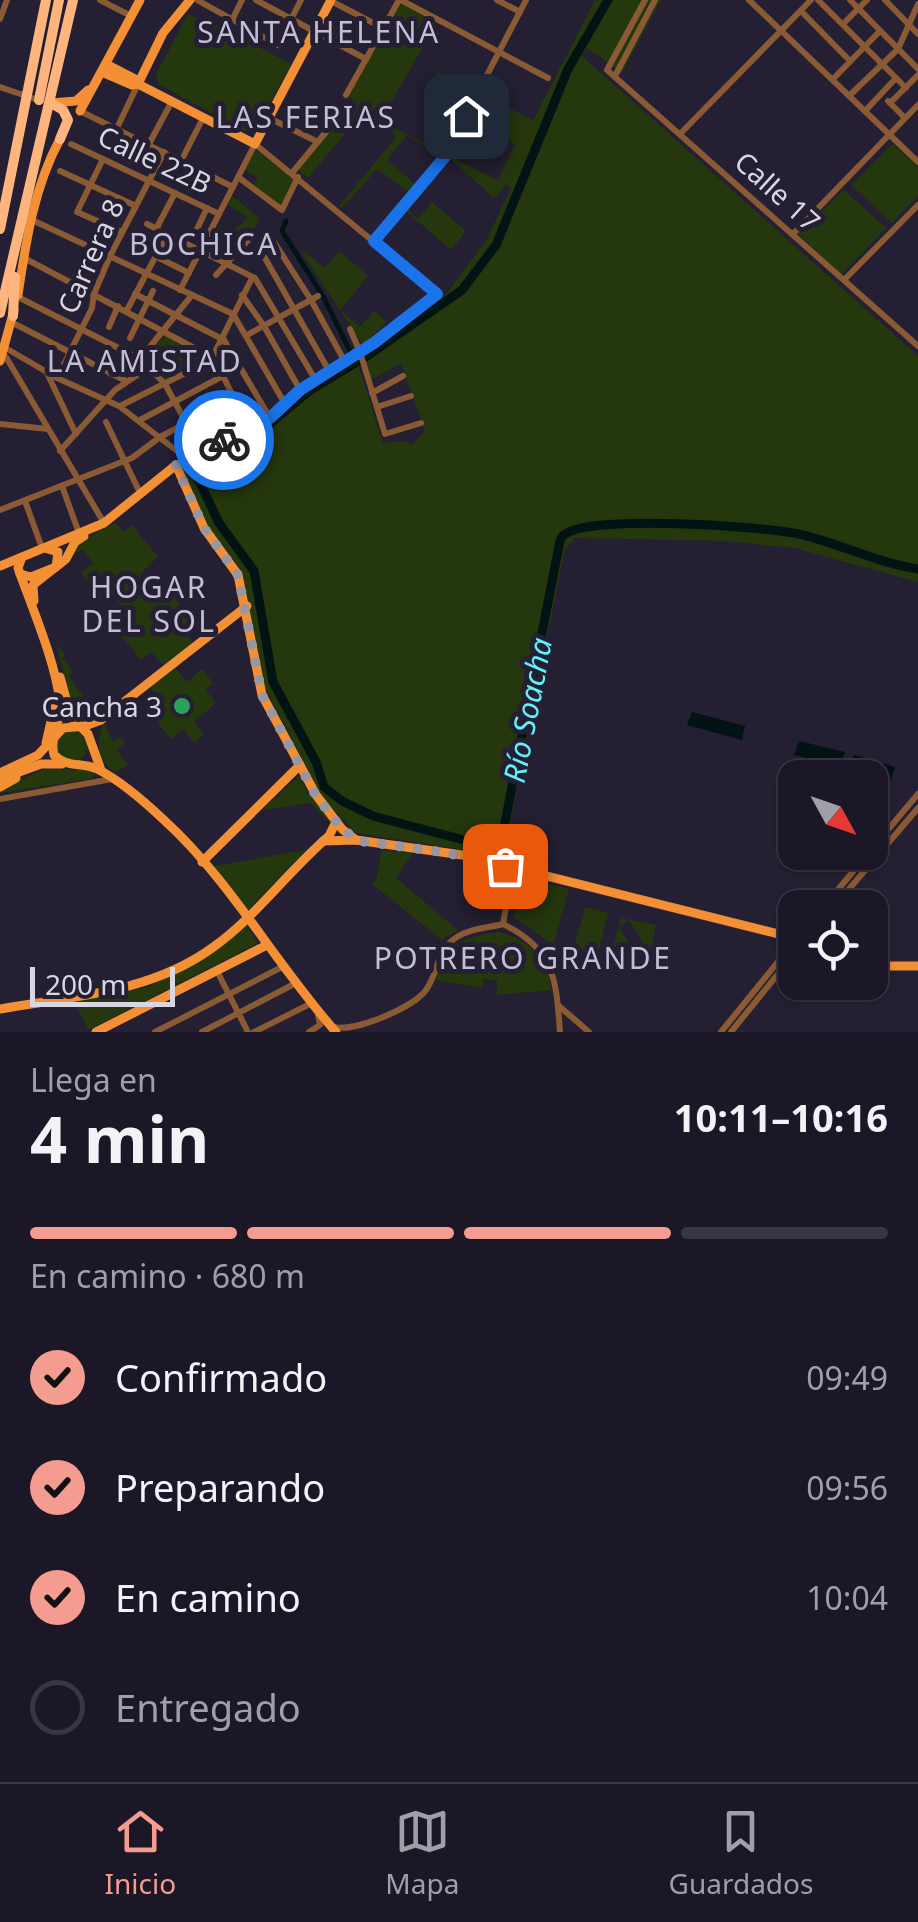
<!DOCTYPE html>
<html lang="es">
<head>
<meta charset="utf-8">
<style>
  body { margin:0; font-family:"Noto Sans",sans-serif; background:#24202e; color:#f1f3f6; height:100vh; display:flex; flex-direction:column; font-size:38px; white-space:nowrap }
  * { box-sizing:border-box; margin:0 }
  p { font-size:32px; color:#a09fa7 }
  .icon { flex:none; width:55px; height:55px; fill:none; stroke:currentColor; stroke-width:2; stroke-linecap:round; stroke-linejoin:round }
  .map { position:relative; height:1032px; overflow:hidden }
  .sheet { display:flex; flex-direction:column; background:#1b1726; flex:1 }
  .sheet>* { flex:none }
  .needle { width:65px; rotate:130deg }
  .tools { position:absolute; left:778px; top:760px; display:grid; gap:20px }
  .tools a { display:grid; place-items:center; width:110px; height:110px; border-radius:20px; background:#1b1726; box-shadow:0 2px 8px #0004,0 0 0 2px #393643; font-size:50px }
  .scale { position:absolute; left:30px; bottom:25px; width:145px; box-sizing:border-box; padding-left:10px; border:5px solid #d8d6e2; border-top:0; font-size:28px; line-height:35px; white-space:nowrap; color:#d8d6e2; -webkit-text-stroke:8px #241f32; paint-order:stroke }
  .pin { position:absolute; display:grid; place-items:center; width:85px; height:85px; color:#fff; margin:-42px; border-radius:20px; box-shadow:0 5px 15px #0006 }
  .courier { position:absolute; display:grid; place-items:center; width:100px; height:100px; margin:-50px; border:8px solid #1a73e8; border-radius:50%; background:#fff; color:#222; box-shadow:0 2px 12px #0007 }
  .summary em { font-style:normal; font-weight:700 }
  .summary div { display:flex; flex-direction:column-reverse }
  .summary { display:flex; align-items:center; justify-content:space-between; height:170px; padding:0 30px }
  h1 { font-size:65px; font-weight:700; line-height:75px }
  .bar { display:grid; grid-template-columns:repeat(4,1fr); gap:15px 10px; align-content:center; height:120px; padding:0 30px }
  .bar i { height:12px; border-radius:8px; background:#393643 }
  .bar .active { background:#f59c91 }
  .bar p { grid-column:span 4 }
  ol { padding:0 30px; list-style:none }
  li { display:flex; align-items:center; gap:30px; height:110px }
  li p { margin-inline-start:auto }
  li .icon { padding:10px; border-radius:50%; background:#f59c91; color:#111; stroke-width:4 }
  li:last-child { color:#a09fa7 }
  li i { width:55px; height:55px; border:5px solid #393643; border-radius:50% }
  .dock { display:flex; justify-content:space-around; align-items:center; height:140px; border-top:2px solid #393643; background:#1b1726; font-size:28px; color:#a09fa7 }
  .dock a { display:grid; justify-items:center; gap:5px }
  .dock .active { color:#f59c91 }
  .map>svg:first-child { display:block }
</style>
</head>
<body>
<div class="map">
<svg width="918" height="1032" viewBox="0 0 918 1032">
  <rect width="100%" height="100%" fill="#241f32"/>
  <!-- green -->
  <g fill="#25370d" fill-rule="evenodd">
    <path d="M595,0h66l-39,73 -35,-25 -5,8 336,300v226l-124,-34 -69,-7 -150,-3 -11,14 -60,304 -148,-23 -33,-34 -61,-117 -20,-111 -33,-42 -26,-60 11,-9 72,-36 35,-32 64,-38 82,-61 40,-54 24,-51 -5,-3 -12,13 -48,-43 52,25 17,-36 -36,-21 14,-24 40,21zM401,363l24,68 -13,14 -8,-4 -21,2 -24,-76 2,-3 10,16z"/>
    <polygon points="400,2 438,21 381,120 443,154 440,157 407,135 387,160 416,185 409,192 377,169 342,208 339,206 397,136 363,112 308,178 297,169 353,100 349,96"/>
    <polygon points="188,14 200,20 202,17 291,64 257,128 246,132 158,84 156,74"/>
    <polygon points="438,72 476,91 471,100 458,100 431,85"/>
    <polygon points="892,144 918,167 918,196 892,223 851,185"/>
    <polygon points="256,150 295,180 282,210 252,186 258,178 244,169"/>
    <polygon points="844,190 886,228 841,275 798,234"/>
    <polygon points="231,195 257,216 259,223 231,249 214,250 226,231 231,233 248,218 228,205"/>
    <polygon points="432,202 466,231 451,250 405,210 408,206 412,215 419,218"/>
    <polygon points="304,251 325,268 339,251 368,276 340,310 360,327 374,311 387,322 363,345 302,253"/>
    <polygon points="165,335 200,355 200,358 165,380 146,357"/>
    <polygon points="116,522 124,532 132,525 158,557 139,575 159,600 169,591 193,620 182,629 194,643 163,665 151,652 141,660 119,633 132,622 112,594 103,602 81,573 93,563 82,549 73,556 78,542"/>
    <polygon points="56,644 65,654 63,658 73,671 69,676 98,717 85,720 74,712"/>
    <polygon points="175,668 187,682 202,669 213,683 206,690 216,703 194,722 204,734 194,743 183,729 171,739 150,714 162,703 150,687"/>
    <path d="M104,722l9,20 8,-5 4,5 -8,8 11,15 -13,8c-18,-14 -20,-30 -11,-51z"/>
    <circle cx="72" cy="745" r="16"/>
    <polygon points="44,769 94,770 96,773 91,779 0,793 0,789"/>
    <polygon points="300,775 307,792 334,821 331,824 311,803 262,810"/>
    <polygon points="306,850 249,909 243,909 214,866"/>
    <polygon points="381,850 413,853 396,878 458,930 442,940 372,884 377,878"/>
    <polygon points="521,877 569,889 552,950 547,941 514,917"/>
    <polygon points="585,907 608,913 598,952 574,947"/>
    <polygon points="621,918 656,925 650,954 629,920 619,927 637,957 612,951"/>
    <polygon points="246,925 258,943 89,1030 73,1000 148,987 215,950"/>
    <path d="M499,932c29,7 51,27 52,58l-54,5v-15l-14,-1v9l-47,-8c13,-38 25,-43 63,-48z"/>
  </g>
  <!-- water -->
  <g fill="#021314">
    <polygon points="692,712 745,726 742,740 687,725"/>
    <polygon points="799,741 845,752 840,767 794,755"/>
    <polygon points="854,755 895,767 891,780 849,770"/>
  </g>
  <g fill="none" stroke-linecap="round" stroke-linejoin="round">
    <!-- canal -->
    <polyline stroke="#021314" stroke-width="5" points="286,221 282,231 324,298 351,353"/>
    <!-- river -->
    <path stroke="#021314" stroke-width="9" d="M608,0l-40,69 -72,176 -34,45 -95,66 -58,35 -50,42 -24,8 -41,29 25,53 35,48 19,111 43,80 8,25 18,14 31,15 106,28 11,1 12,-7 57,-292c2,-8 1,-9 8,-13 29,-18 194,-7 232,1 40,9 78,29 119,35"/>
    <!-- minor -->
    <g stroke="#8a5a34" stroke-width="6">
      <polyline points="100,0 131,16"/>
      <polyline points="197,0 278,45 301,0"/>
      <polyline points="256,0 366,59"/>
      <polyline points="401,0 548,78"/>
      <polyline points="497,0 520,12"/>
      <polyline points="645,0 607,70 918,346"/>
      <polyline points="749,0 918,162"/>
      <polyline points="818,0 906,88"/>
      <polyline points="850,0 918,69"/>
      <polyline points="885,0 918,34"/>
      <polyline points="331,1 383,28"/>
      <polyline points="801,11 850,61"/>
      <polyline points="0,19 7,0"/>
      <polyline points="232,20 242,0"/>
      <polyline points="843,24 867,0"/>
      <polyline points="615,76 655,0"/>
      <polyline points="833,79 880,31"/>
      <polyline points="0,87 41,101"/>
      <polyline points="346,95 399,0"/>
      <polyline points="850,95 898,49 918,4"/>
      <polyline points="888,101 905,118"/>
      <polyline points="890,103 918,75"/>
      <polyline points="80,111 233,187"/>
      <polyline points="865,111 896,78"/>
      <polyline points="269,118 318,142"/>
      <polyline points="117,128 138,84"/>
      <polyline points="681,133 811,0"/>
      <polyline points="71,144 219,214"/>
      <polyline points="149,144 172,101"/>
      <polyline points="103,159 77,212 122,232"/>
      <polyline points="181,161 203,118"/>
      <polyline points="60,171 136,206"/>
      <polyline points="292,173 340,115"/>
      <polyline points="238,177 282,210 298,177"/>
      <polyline points="30,219 233,314 285,404"/>
      <polyline points="147,224 255,278 315,379"/>
      <polyline points="156,229 175,193"/>
      <polyline points="197,229 207,208"/>
      <polyline points="793,234 918,105"/>
      <polyline points="374,241 444,158 526,0"/>
      <polyline points="274,242 311,300 345,362"/>
      <polyline points="155,256 189,273"/>
      <polyline points="24,258 202,352 223,376 249,428"/>
      <polyline points="265,258 329,371"/>
      <polyline points="216,275 251,237"/>
      <polyline points="844,280 918,205"/>
      <polyline points="135,294 224,340 270,418"/>
      <polyline points="242,295 264,326 300,390"/>
      <polyline points="18,297 140,359 165,384 201,450"/>
      <polyline points="127,310 167,235"/>
      <polyline points="11,322 126,381"/>
      <polyline points="109,327 118,306"/>
      <polyline points="350,329 360,352 385,434 421,423"/>
      <polyline points="247,335 318,296"/>
      <polyline points="130,338 153,291"/>
      <polyline points="4,347 57,378 119,406 186,458"/>
      <polyline points="6,357 104,523"/>
      <polyline points="140,359 192,295"/>
      <polyline points="47,373 76,434"/>
      <polyline points="57,378 92,308 94,294 110,256 164,152"/>
      <polyline points="372,393 403,376"/>
      <polyline points="120,406 211,360 252,278"/>
      <polyline points="377,407 411,396"/>
      <polyline points="212,409 227,438"/>
      <polyline points="140,420 223,376"/>
      <polyline points="106,422 140,493"/>
      <polyline points="0,424 48,429"/>
      <polyline points="60,451 115,390 149,367"/>
      <polyline points="176,465 270,418 300,390 374,343 437,294 255,144 180,290"/>
      <polyline points="62,486 80,536"/>
      <polyline points="25,501 42,548"/>
      <polyline points="0,510 132,458 160,437 233,398"/>
      <polyline points="0,799 112,779"/>
      <polyline points="870,851 918,794"/>
      <polyline points="823,908 869,852"/>
      <polyline points="833,908 918,808"/>
      <path d="M503,924c52,25 53,55 57,108"/>
      <polyline points="503,924 513,868"/>
      <polyline points="217,971 248,1032"/>
      <polyline points="559,1006 589,1032"/>
      <path d="M334,1027c21,5 79,-19 92,-37 13,-18 10,-40 31,-53 14,-9 31,-9 46,-13"/>
      <polyline points="155,1032 284,966"/>
      <polyline points="202,1032 296,983"/>
      <polyline points="254,1032 312,1003"/>
      <polyline points="309,1032 320,1025 318,1015"/>
      <polyline points="721,1032 795,941"/>
      <polyline points="731,1032 795,953"/>
    </g>
    <!-- major -->
    <g stroke="#f38f35" stroke-width="9">
      <polyline points="106,64 135,79 138,84 255,144 331,0"/>
      <polyline points="102,72 132,85 138,84"/>
      <polyline points="138,84 163,33 190,0"/>
      <polyline points="51,103 76,101 88,90"/>
      <polyline points="80,111 140,0"/>
      <path d="M18,295c8,-54 16,-108 42,-156"/>
      <polyline points="0,361 14,310"/>
      <path d="M22,557l-4,11c14,40 37,92 42,134 2,19 -11,35 -6,53 13,13 28,7 43,14 23,11 49,34 68,52 64,58 113,146 171,211"/>
      <polyline points="0,566 104,523 176,465 204,528 238,575 262,695 316,795 342,829 356,840"/>
      <polyline points="20,574 31,577 56,567 58,552 45,548"/>
      <polyline points="34,601 33,585 66,559 75,542 84,536"/>
      <polyline points="60,677 71,717 88,734 101,770"/>
      <polyline points="46,743 56,700"/>
      <polyline points="0,773 38,755 63,728 85,726 101,720 247,606"/>
      <polyline points="0,779 41,764 62,764"/>
      <polyline points="0,787 16,778"/>
      <polyline points="323,841 356,840 462,855 795,938"/>
      <polyline points="202,862 300,765"/>
      <polyline points="870,960 890,966 918,966"/>
      <path d="M0,1009c73,-13 150,-16 212,-61 44,-31 76,-77 117,-112l7,-14"/>
      <polyline points="96,1032 267,945"/>
    </g>
    <!-- highway -->
    <g stroke="#fdb57d" stroke-width="10">
      <polyline points="39,100 59,0"/>
      <polyline points="51,103 63,110 68,120 60,139"/>
      <polyline points="0,229 46,0"/>
      <polyline points="0,313 73,0"/>
      <polyline points="13,316 15,277"/>
    </g>
  </g>
  <g fill="none" stroke-linecap="round" stroke-linejoin="round">
    <!-- done -->
    <polyline stroke="#9996a4" stroke-width="10" stroke-dasharray="0 18" points="224,440 176,465 204,528 238,575 262,695 316,796 342,829 359,841 442,852 505,866"/>
    <!-- route -->
    <polyline stroke="#1a73e8" stroke-width="12" points="224,440 270,418 300,390 374,343 437,294 374,241 444,158 466,116"/>
  </g>
  <!-- markers -->
  <circle fill="#2e9e5b" stroke="#241f32" stroke-width="4" cx="182" cy="706" r="10"/>
  <g text-anchor="middle" dominant-baseline="central" stroke-width="10" stroke-linejoin="round" paint-order="stroke">
    <!-- street labels -->
    <g font-size="28" fill="#d8d6e2" stroke="#241f32">
      <text transform="translate(155 159) rotate(25)">Calle 22B</text>
      <text transform="translate(778 191) rotate(42)">Calle 17</text>
      <text transform="translate(90 256) rotate(-66)">Carrera 8</text>
    </g>
    <!-- poi labels -->
    <g font-size="28" fill="#d8d6e2" stroke="#241f32" text-anchor="end">
      <text x="162" y="706">Cancha 3</text>
    </g>
    <!-- neighbourhood labels -->
    <g font-size="30" letter-spacing="2.5" fill="#c3bed6" stroke="#241f32">
      <text x="319" y="31">SANTA HELENA</text>
      <text x="306" y="116">LAS FERIAS</text>
      <text x="204" y="243">BOCHICA</text>
      <text x="145" y="360">LA AMISTAD</text>
      <text x="149" y="586">HOGAR<tspan x="149" dy="34">DEL SOL</tspan></text>
      <text x="523" y="957">POTRERO GRANDE</text>
    </g>
    <!-- water labels -->
    <g font-size="30" font-style="italic" fill="#60f1f9" stroke="#241f32">
      <text transform="translate(527 710) rotate(-79)">Río Soacha</text>
    </g>
  </g>
</svg>
<div class="tools">
<a><svg class="needle" viewBox="-14 -14 28 28"><path d="M0-13l5 13h-10z" fill="#e53935"/><path d="M0 13l5-13h-10z" fill="#a09fa7"/></svg></a>
<a><svg class="icon" aria-label="locate" viewBox="0 0 24 24"><circle cx="12" cy="12" r="6"/><path d="M12 2v4M12 18v4M2 12h4M18 12h4"/></svg></a>
</div>
<div class="scale">200 m</div>
<div class="pin" style="left:505px;top:866px;background:#ea580c"><svg class="icon" aria-label="bag" viewBox="0 0 24 24"><path d="M5 8h14l-1 12H6zM9 8a3 3 0 0 1 6 0"/></svg></div>
<div class="pin" style="left:466px;top:116px;background:#1f2937"><svg class="icon" aria-label="home" viewBox="0 0 24 24"><path d="M3 11l9-7 9 7M6 9v11h12V9"/></svg></div>
<div class="courier" style="left:224px;top:440px"><svg class="icon" aria-label="bike" viewBox="0 0 24 24"><circle cx="6" cy="16" r="4"/><circle cx="18" cy="16" r="4"/><path d="M6 16l4-8h5l3 8M10 8l3 8H6M13 5h3"/></svg></div>
</div>
<section class="sheet">
<div class="summary"><div><h1>4 min</h1><p>Llega en</p></div><em>10:11–10:16</em></div>
<div class="bar"><i class="active"></i><i class="active"></i><i class="active"></i><i></i><p>En camino · 680 m</p></div>
<ol>
<li><svg class="icon" aria-label="check" viewBox="0 0 24 24"><path d="M5 12l5 5 9-10"/></svg>Confirmado<p>09:49</p></li>
<li><svg class="icon" aria-label="check" viewBox="0 0 24 24"><path d="M5 12l5 5 9-10"/></svg>Preparando<p>09:56</p></li>
<li><svg class="icon" aria-label="check" viewBox="0 0 24 24"><path d="M5 12l5 5 9-10"/></svg>En camino<p>10:04</p></li>
<li><i></i>Entregado</li>
</ol>
</section>
<nav class="dock">
<a class="active"><svg class="icon" aria-label="home" viewBox="0 0 24 24"><path d="M3 11l9-7 9 7M6 9v11h12V9"/></svg>Inicio</a>
<a><svg class="icon" aria-label="map" viewBox="0 0 24 24"><path d="M3 6l6-2 6 2 6-2v14l-6 2-6-2-6 2zM9 4v14M15 6v14"/></svg>Mapa</a>
<a><svg class="icon" aria-label="saved" viewBox="0 0 24 24"><path d="M7 4h10v16l-5-4-5 4z"/></svg>Guardados</a>
</nav>
</body>
</html>
